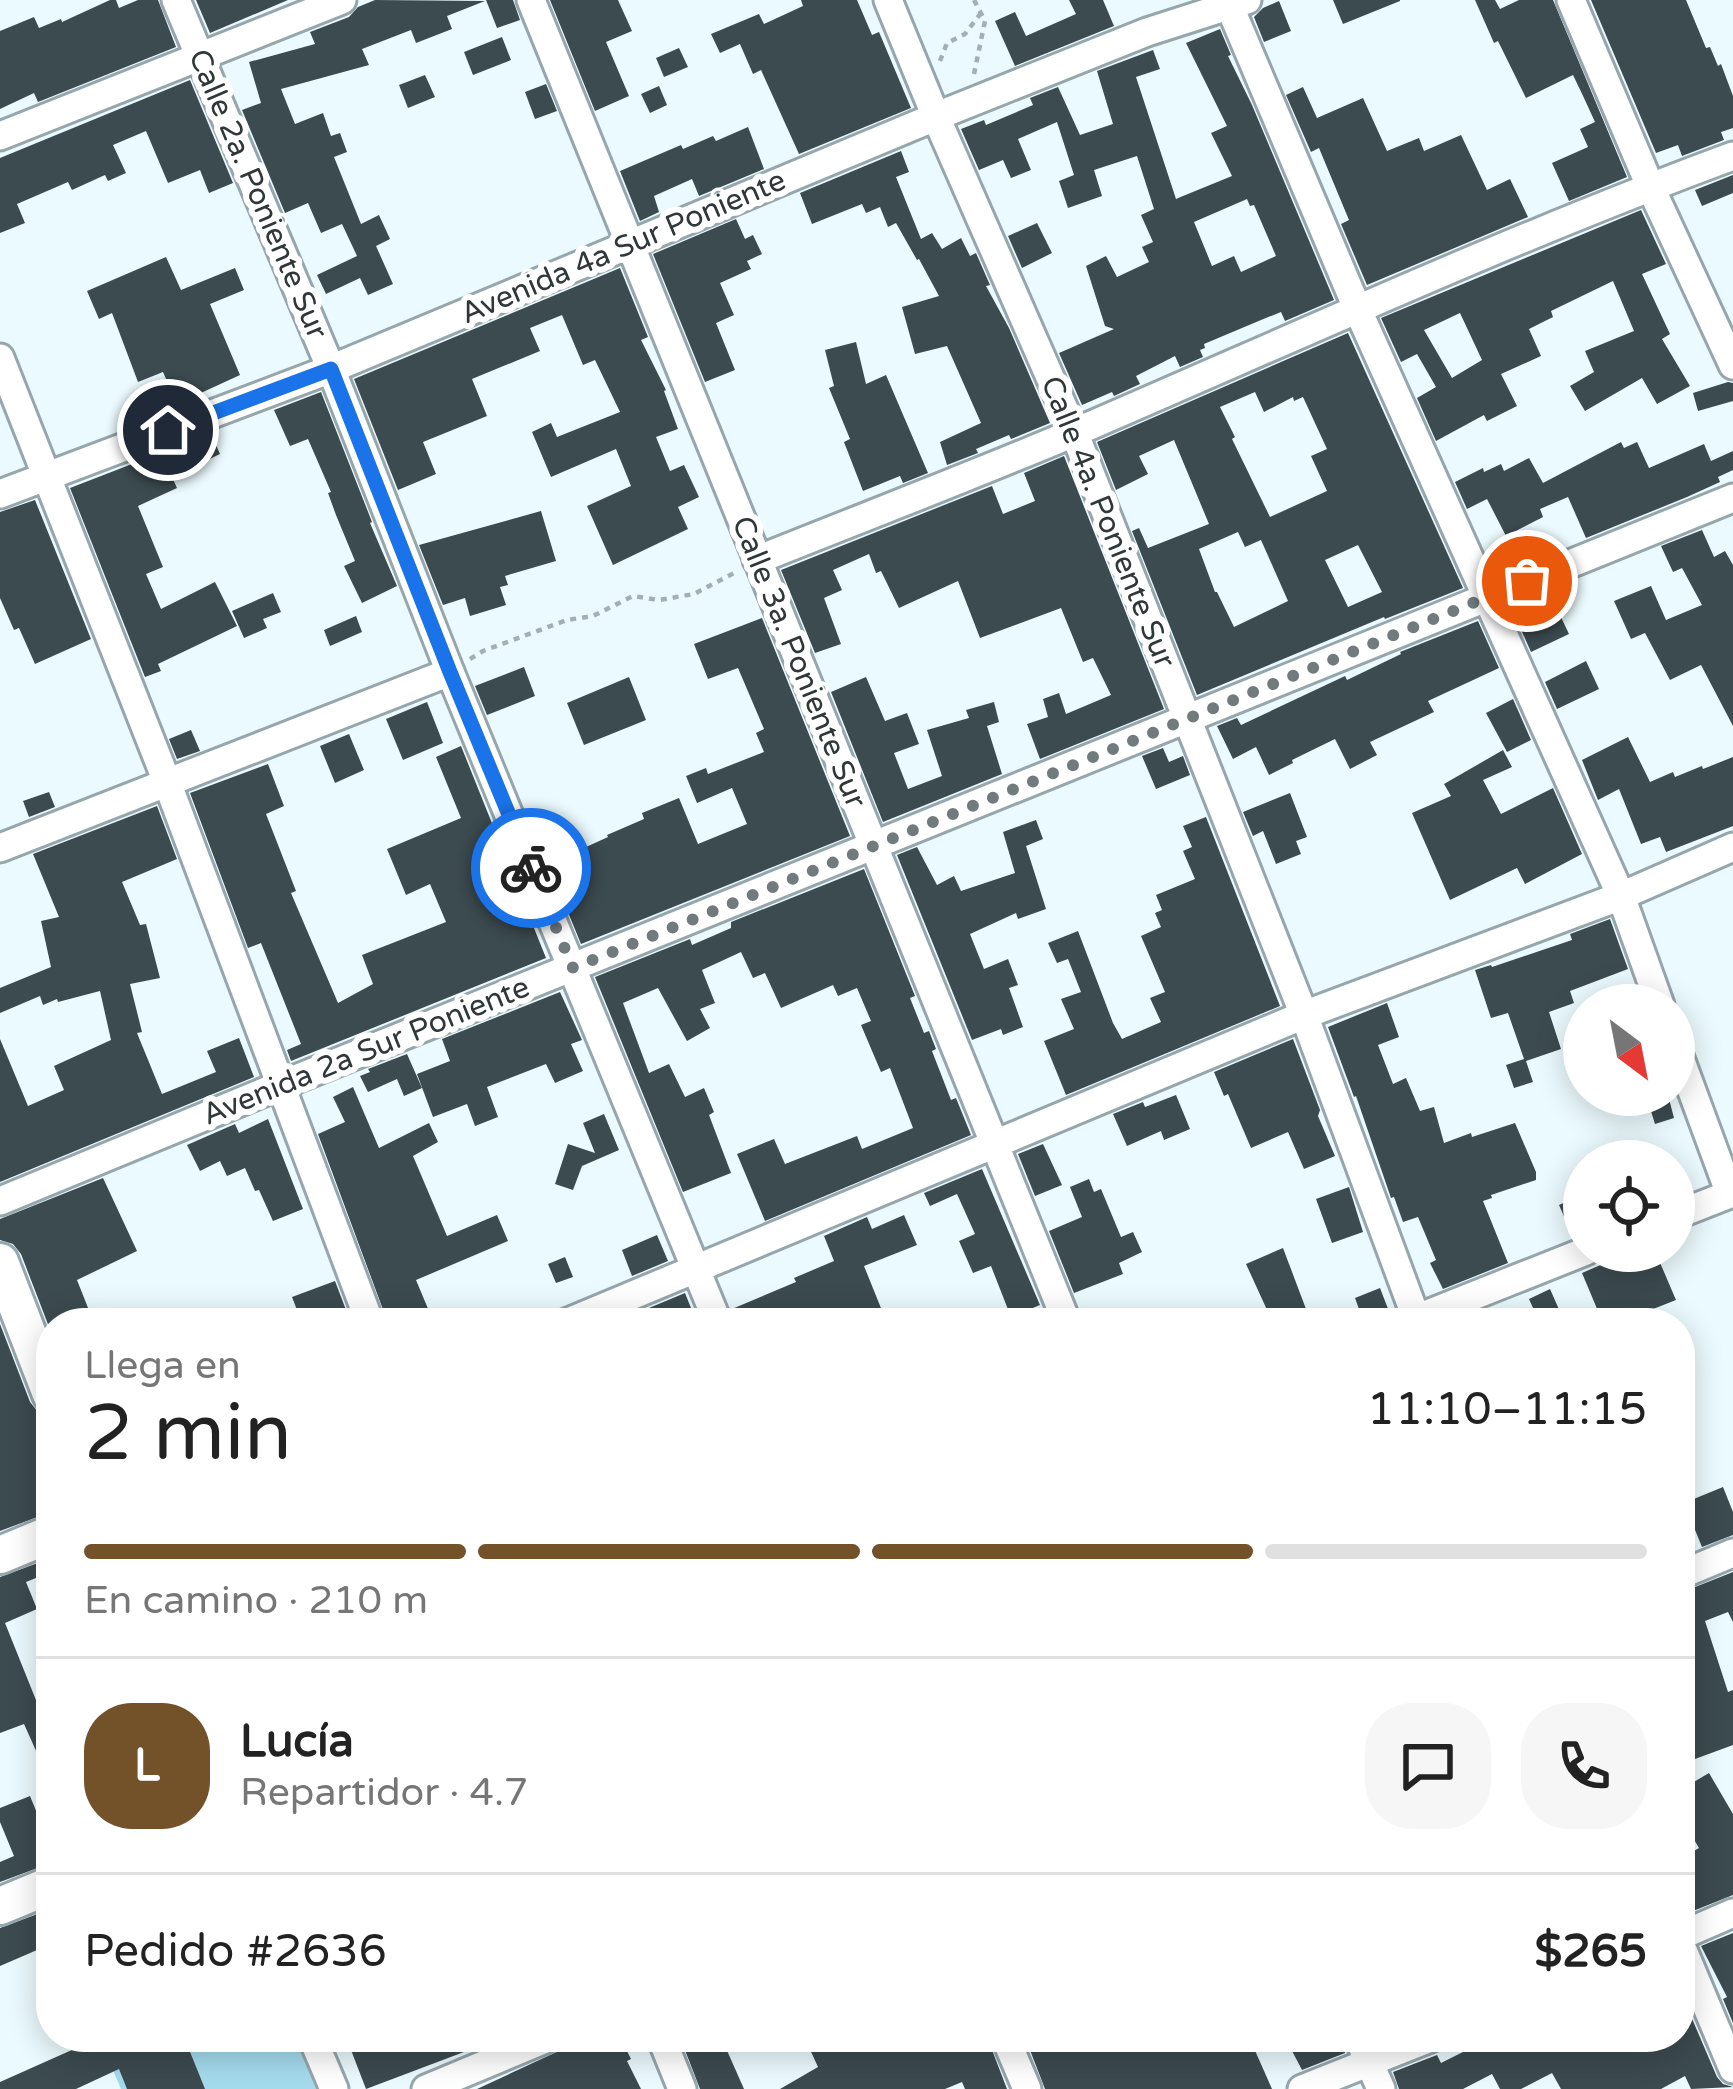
<!DOCTYPE html>
<html lang="es">
<head>
<meta charset="utf-8">
<style>
  body { margin:0; font-family:"Varela Round",sans-serif; background:#f6f6f6; color:#222; height:100vh; display:flex; flex-direction:column; font-size:45px; white-space:nowrap }
  * { box-sizing:border-box; margin:0 }
  p { font-size:39px; color:#767676 }
  .icon { flex:none; width:66px; height:66px; fill:none; stroke:currentColor; stroke-width:2; stroke-linecap:round; stroke-linejoin:round }
  .map { position:relative; flex:1; overflow:hidden }
  .drawer { position:absolute; left:36px; top:1308px; width:1659px; height:744px; display:flex; flex-direction:column; background:#fff; border-radius:48px; box-shadow:0 6px 30px #0003 }
  .drawer>* { flex:none }
  .needle { width:78px; rotate:148deg }
  .buttons { position:absolute; left:1563px; top:984px; display:grid; gap:24px }
  .buttons a { display:grid; place-items:center; width:132px; height:132px; border-radius:50%; background:#fff; box-shadow:0 6px 30px #0003; font-size:60px }
  .pin { position:absolute; display:grid; place-items:center; width:102px; height:102px; color:#fff; margin:-51px; border:6px solid #fff; border-radius:50%; box-shadow:0 3px 12px #0007 }
  .courier { position:absolute; display:grid; place-items:center; width:120px; height:120px; margin:-60px; border:9px solid #1a73e8; border-radius:50%; background:#fff; color:#222; box-shadow:0 3px 15px #0007 }
  .summary em { font-style:normal; font-weight:600 }
  .summary div { display:flex; flex-direction:column-reverse }
  .summary { display:flex; align-items:center; justify-content:space-between; height:204px; padding:0 48px }
  h1 { font-size:78px; font-weight:600; line-height:90px }
  .bar { display:grid; grid-template-columns:repeat(4,1fr); gap:18px 12px; align-content:center; height:144px; padding:0 48px }
  .bar i { height:15px; border-radius:9px; background:#e0e0e0 }
  .bar .active { background:#735129 }
  .bar p { grid-column:span 4 }
  .line { display:flex; align-items:center; gap:30px; padding:0 48px; border-top:3px solid #e0e0e0 }
  .line div { flex:1 }
  .round { display:grid; place-items:center; flex:none; width:126px; height:126px; border-radius:48px; background:#f6f6f6 }
  .map>svg:first-child { display:block }
</style>
</head>
<body>
<div class="map">
<svg width="1733" height="2089" viewBox="0 0 1733 2089">
  <rect width="100%" height="100%" fill="#ebfafe"/>
  <!-- green -->
  <polygon fill="#a4dbec" points="99,2037 298,2037 318,2089 121,2089"/>
  <!-- building -->
  <g fill="#3c4b50" fill-rule="evenodd">
    <polygon points="110,0 116,0 119,8 138,0 158,0 176,47 38,102 34,93 0,109 0,31 34,17 39,28 61,19 62,22"/>
    <polygon points="196,0 288,0 210,33"/>
    <polygon points="375,0 485,1 447,16 452,29 416,43 411,30 362,49 369,65 281,89 295,124 323,113 331,136 340,133 347,152 334,157 361,224 379,215 390,239 376,246 393,284 368,295 360,278 326,294 317,275 357,256 342,224 321,233 308,203 285,213 242,110 261,103 249,62 315,44 310,32 349,17 358,7"/>
    <polygon points="486,0 513,0 520,20 497,28"/>
    <polygon points="550,0 618,0 632,31 606,42 629,96 595,111"/>
    <polygon points="801,0 857,0 872,35 879,32 911,108 799,154 761,70 753,74 740,44 720,53 711,34 759,14 764,24 803,6"/>
    <polygon points="1069,0 1103,0 1114,26 1015,66 995,21 1015,12 1026,36 1076,14"/>
    <polygon points="1333,0 1400,0 1400,1 1343,24"/>
    <polygon points="1475,0 1495,0 1500,9 1519,0 1553,0 1627,177 1569,201 1552,163 1588,147 1580,129 1595,122 1584,98 1573,75 1526,98 1498,41 1494,43"/>
    <polygon points="1591,0 1686,0 1706,48 1710,47 1718,66 1721,64 1733,96 1733,128 1721,132 1724,140 1682,156 1678,145 1656,153"/>
    <polygon points="1279,1 1291,31 1264,42 1254,17 1263,8"/>
    <path d="M1220,29l11,26 -3,1 24,49 82,195 -49,21 -4,-9 -20,8 -57,24 1,4 -5,2 3,7 -23,10 -5,-11 -39,20 4,8 -26,12 -2,-4 -30,13 -23,-52 55,-24 -9,-3 -19,-60 20,-10 11,21 32,-15 -7,-15 11,-5 -12,-27 13,-6 -17,-53 -43,14 8,26 -34,12 -9,-27 15,-6 -17,-53 -39,17 13,31 -20,8 -8,-18 -24,10 -18,-41 23,-9 2,5 47,-20 -3,-7 28,-11 22,48 33,-11 -16,-53 56,-21 7,19 -24,8 40,122 7,-3 49,-20 -21,-43 16,-7 -41,-83zM1247,199l3,7 4,-1 22,51 -35,16 -7,-16 -22,10 -18,-44z"/>
    <polygon points="502,37 511,60 473,75 464,52"/>
    <polygon points="679,48 688,67 664,77 656,58"/>
    <polygon points="425,75 435,97 408,108 399,85"/>
    <polygon points="190,80 233,183 209,193 200,170 168,183 146,131 113,145 126,173 108,181 105,175 72,190 68,182 17,204 25,223 0,233 0,158"/>
    <polygon points="546,84 557,111 535,119 525,92"/>
    <polygon points="659,86 667,105 650,113 641,94"/>
    <polygon points="1303,87 1317,118 1363,98 1387,151 1419,138 1424,151 1461,135 1487,190 1510,179 1528,217 1367,285 1341,224 1349,220 1319,148 1311,152 1286,95"/>
    <polygon points="748,127 764,169 699,196 692,179 654,196 659,212 640,221 620,171 681,145 683,149 713,136 716,141"/>
    <polygon points="901,151 909,172 896,177 921,239 932,233 942,249 961,238 970,256 976,253 990,285 986,286 1009,328 1050,423 1011,439 1009,435 976,449 978,453 947,465 940,442 981,423 947,346 915,354 902,307 939,296 919,259 917,260 896,223 888,227 880,207 866,213 862,204 812,224 800,193"/>
    <polygon points="1733,175 1733,193 1702,206 1695,190"/>
    <path d="M1641,210l25,54 -24,10 28,60 -8,5 28,47 -33,18 -15,-26 -57,33 -15,-25 24,-14 -9,-21 49,-20 -21,-50 -62,30 2,6 -24,12 12,27 -40,18 16,32 -30,15 -3,-6 -48,26 -19,-43 19,-11 -19,-33 -16,8 -20,-44zM1460,313l22,47 -30,18 -28,-48z"/>
    <polygon points="736,219 745,239 753,235 762,254 747,261 751,269 720,283 734,315 716,323 735,370 705,382 653,254"/>
    <polygon points="1037,223 1052,253 1022,268 1008,236"/>
    <polygon points="166,257 181,290 235,268 244,290 210,304 240,375 177,404 163,372 138,382 112,313 99,319 87,291"/>
    <polygon points="620,268 648,337 641,340 666,390 664,391 678,429 656,437 670,471 684,465 699,497 678,507 688,529 613,565 587,506 631,486 616,449 551,477 532,432 551,423 557,437 620,412 595,360 583,365 562,315 530,328 540,351 472,379 487,416 423,442 436,474 398,490 354,379"/>
    <path d="M1348,333l115,255 -78,31 -1,-2 -187,78 -65,-164 7,-3 9,20 61,-24 -35,-84 -35,16 9,18 -32,16 -19,-48zM1255,392l9,20 29,-15 1,4 9,-4 24,52 -16,7 16,35 -57,26 -38,-78 3,-2 -15,-30zM1238,532l7,15 16,-7 27,61 -54,26 -17,-35h-2l-16,-43zM1358,545l24,47 -34,15 -23,-47z"/>
    <polygon points="856,342 866,384 886,375 928,473 903,483 900,476 863,491 844,442 850,439 829,388 834,386 825,350"/>
    <polygon points="1728,382 1733,383 1733,401 1698,411 1693,393"/>
    <polygon points="321,392 372,522 370,523 397,586 362,603 344,566 355,561 336,515 328,493 331,492 308,439 290,446 274,410"/>
    <polygon points="212,436 220,454 172,477 177,488 138,506 163,567 146,574 161,609 215,582 237,626 158,664 161,671 145,677 70,488 194,440 196,444"/>
    <polygon points="1621,442 1624,448 1637,442 1649,468 1704,444 1711,461 1733,451 1733,470 1718,477 1720,482 1687,497 1586,538 1568,497 1540,509 1543,517 1506,536 1487,499 1467,509 1455,482 1483,468 1484,472 1501,464 1504,471 1529,458 1543,483"/>
    <polygon points="1064,456 1164,709 1040,759 1027,724 1048,717 1043,699 1059,693 1066,714 1111,695 1093,658 1083,662 1061,608 980,638 958,581 899,608 881,571 876,573 869,554 833,570 842,590 824,598 841,644 815,653 781,570 992,486 1003,514 1035,501 1024,473"/>
    <polygon points="35,500 91,639 35,664 19,628 14,630 0,598 0,512"/>
    <polygon points="541,511 556,561 505,576 508,585 500,587 506,605 470,616 465,598 443,605 419,545"/>
    <polygon points="1702,530 1714,557 1725,551 1733,565 1733,726 1701,665 1670,680 1645,633 1631,639 1614,601 1651,586 1666,620 1702,605 1682,568 1673,572 1661,546"/>
    <polygon points="1549,592 1569,634 1531,652 1512,609"/>
    <polygon points="273,593 281,612 263,619 267,628 244,638 232,611"/>
    <polygon points="356,616 362,632 330,646 324,630"/>
    <polygon points="762,618 850,836 581,944 532,824 546,818 561,854 572,850 573,853 608,837 607,835 644,819 642,813 679,798 698,844 747,824 732,788 697,803 686,776 706,768 708,774 764,752 756,733 764,729 738,668 708,679 694,644"/>
    <polygon points="1478,621 1499,668 1428,701 1434,712 1370,742 1377,755 1350,769 1335,739 1292,760 1293,763 1269,775 1256,747 1233,759 1217,726 1237,718 1241,725 1345,676 1347,680 1401,654 1400,652"/>
    <polygon points="1586,661 1599,689 1557,709 1545,682"/>
    <polygon points="524,667 535,696 487,715 475,686"/>
    <polygon points="629,677 646,720 584,745 567,703"/>
    <polygon points="866,677 885,721 907,713 919,744 894,753 908,789 942,776 927,730 969,718 966,710 994,702 999,722 987,726 1002,774 883,822 831,692"/>
    <polygon points="1513,699 1531,740 1507,752 1486,713"/>
    <polygon points="427,702 443,743 403,760 386,719"/>
    <polygon points="191,730 200,751 177,759 169,739"/>
    <polygon points="349,734 364,770 335,783 320,746"/>
    <polygon points="1628,737 1650,782 1673,772 1675,777 1702,766 1703,769 1733,757 1733,826 1666,852 1660,837 1641,844 1619,789 1598,800 1582,760"/>
    <polygon points="461,746 546,958 291,1061 287,1050 301,1044 261,943 248,948 190,793 268,764 284,806 266,814 296,891 291,893 338,1003 373,984 362,955 446,922 430,884 406,895 387,849 461,818 436,757"/>
    <polygon points="1163,748 1169,762 1183,756 1190,775 1156,789 1142,756"/>
    <polygon points="1503,750 1512,767 1483,780 1501,814 1553,788 1582,854 1525,884 1517,868 1450,900 1412,813 1451,796 1444,784"/>
    <polygon points="49,792 55,807 29,817 23,801"/>
    <polygon points="1290,793 1307,837 1296,841 1301,854 1276,864 1263,831 1253,836 1243,812"/>
    <polygon points="157,806 177,859 122,882 140,925 146,924 160,978 130,984 142,1032 137,1033 162,1094 216,1072 207,1051 239,1038 254,1077 0,1182 0,1039 28,1106 64,1090 54,1066 111,1040 100,991 58,1002 57,999 43,1005 40,996 0,1013 0,988 51,967 41,921 59,917 33,854"/>
    <polygon points="1206,817 1280,1006 1066,1095 1044,1041 1074,1029 1061,999 1081,992 1068,959 1057,963 1048,943 1078,931 1113,1023 1122,1039 1161,1022 1150,998 1165,992 1141,936 1161,927 1155,913 1162,910 1156,895 1195,879 1183,851 1192,847 1183,826"/>
    <polygon points="1036,820 1043,839 1026,846 1046,909 1018,919 1016,913 970,934 984,969 1008,959 1018,985 1009,988 1023,1027 1003,1035 1001,1029 972,1040 897,855 917,847 937,885 954,876 961,891 1015,873 1003,832"/>
    <polygon points="864,869 915,996 910,998 924,1033 929,1031 936,1049 932,1051 951,1100 956,1098 971,1135 765,1221 737,1154 774,1139 785,1164 857,1136 862,1149 913,1128 890,1068 881,1072 861,1025 871,1021 857,988 838,996 833,985 781,1008 765,973 753,978 741,952 702,970 715,1003 700,1009 710,1028 687,1041 658,988 623,1003 649,1073 669,1064 685,1097 704,1088 714,1112 709,1115 731,1173 683,1192 595,977 690,939 692,945 731,928 731,922"/>
    <polygon points="1610,919 1628,969 1570,991 1574,1003 1549,1012 1561,1049 1526,1061 1533,1082 1514,1088 1506,1065 1524,1059 1508,1013 1491,1018 1475,970 1491,965 1492,967 1572,940 1570,934"/>
    <polygon points="560,992 582,1040 571,1044 583,1071 555,1083 546,1064 487,1087 498,1117 475,1126 467,1104 433,1117 417,1074 450,1061 442,1039"/>
    <polygon points="1387,1003 1399,1037 1378,1045 1393,1084 1406,1078 1420,1111 1434,1107 1444,1143 1471,1133 1472,1137 1515,1123 1536,1172 1536,1180 1491,1195 1492,1198 1483,1201 1508,1263 1443,1289 1430,1263 1436,1260 1418,1217 1403,1222 1394,1197 1391,1198 1356,1096 1354,1097 1328,1027"/>
    <polygon points="1293,1039 1320,1110 1318,1116 1335,1156 1304,1169 1288,1132 1251,1148 1228,1094 1224,1096 1214,1072"/>
    <polygon points="407,1054 422,1088 404,1096 397,1079 368,1092 360,1076 370,1072 368,1069"/>
    <polygon points="353,1087 379,1148 429,1123 438,1142 413,1156 447,1236 497,1215 508,1241 416,1280 434,1323 388,1323 318,1134 345,1122 333,1097"/>
    <polygon points="1176,1095 1190,1129 1164,1140 1161,1131 1127,1146 1113,1114 1143,1102 1145,1107"/>
    <polygon points="1646,1095 1668,1095 1674,1118 1655,1124"/>
    <polygon points="604,1114 619,1150 582,1166 573,1190 555,1184 568,1144 595,1153 583,1123"/>
    <polygon points="268,1119 303,1209 273,1221 259,1190 255,1191 245,1168 227,1176 220,1161 200,1171 187,1145 235,1124 239,1133"/>
    <polygon points="1043,1144 1062,1185 1035,1196 1018,1154"/>
    <polygon points="982,1169 1040,1305 1011,1317 991,1266 973,1273 959,1241 975,1234 957,1194 930,1206 924,1193"/>
    <polygon points="103,1178 137,1251 77,1280 94,1323 51,1323 51,1332 21,1254 13,1244 0,1240 0,1219"/>
    <polygon points="1089,1179 1094,1192 1101,1189 1121,1237 1133,1232 1142,1252 1119,1263 1123,1274 1074,1293 1049,1231 1082,1217 1070,1187"/>
    <polygon points="1349,1187 1363,1232 1332,1243 1316,1199"/>
    <polygon points="1584,1194 1584,1234 1573,1237 1559,1205"/>
    <polygon points="904,1215 917,1245 864,1266 887,1323 736,1323 732,1309 796,1282 794,1278 834,1261 824,1236 867,1217 872,1229"/>
    <polygon points="657,1235 668,1261 632,1276 622,1250"/>
    <polygon points="1283,1248 1306,1309 1273,1323 1246,1264"/>
    <polygon points="1633,1251 1655,1251 1676,1300 1638,1315 1642,1323 1603,1323 1582,1273"/>
    <polygon points="565,1257 573,1277 556,1283 548,1264"/>
    <polygon points="335,1281 351,1323 302,1323 292,1297"/>
    <polygon points="1380,1288 1390,1314 1388,1317 1364,1323 1355,1298"/>
    <polygon points="1550,1289 1565,1323 1544,1323 1540,1315 1537,1317 1529,1299"/>
    <polygon points="685,1293 697,1323 613,1323"/>
    <polygon points="0,1324 30,1402 38,1412 48,1416 37,1421 48,1448 44,1449 51,1466 51,1512 0,1531"/>
    <polygon points="1723,1487 1733,1512 1733,1535 1702,1547 1684,1503"/>
    <polygon points="51,1558 51,1572 26,1582 37,1609 5,1623 46,1725 51,1723 51,1747 37,1753 24,1724 0,1733 0,1577"/>
    <polygon points="1733,1572 1733,1622 1728,1612 1705,1621 1728,1692 1733,1690 1733,1745 1695,1759 1680,1719 1680,1658 1687,1655 1680,1634 1680,1593"/>
    <polygon points="1709,1773 1733,1814 1733,1895 1688,1913 1680,1898 1680,1859 1699,1848 1680,1816 1680,1796 1689,1790 1687,1786"/>
    <polygon points="30,1796 51,1847 51,1863 0,1882 0,1862 14,1856 0,1822 0,1808"/>
    <polygon points="51,1909 51,1944 0,1966 0,1928"/>
    <polygon points="1733,1933 1733,2023 1723,1999 1727,1997 1701,1946"/>
    <polygon points="1690,2014 1717,2077 1723,2084 1733,2087 1691,2089 1685,2076 1661,2089 1561,2089 1552,2073 1521,2089 1500,2089 1492,2074 1463,2089 1399,2089 1393,2072 1437,2055 1441,2063 1477,2045 1472,2037 1680,2037 1680,2019"/>
    <polygon points="101,2037 184,2037 205,2089 127,2089 119,2069 76,2089 0,2089 0,2082"/>
    <polygon points="346,2037 501,2037 501,2038 366,2089"/>
    <polygon points="589,2037 620,2037 631,2059 627,2061 641,2089 477,2089"/>
    <polygon points="680,2037 721,2037 744,2089 700,2089"/>
    <polygon points="820,2037 987,2037 1007,2089 965,2089 962,2082 945,2089 780,2089 818,2067 807,2043"/>
    <polygon points="1025,2037 1089,2037 1093,2048 1123,2037 1249,2037 1272,2089 1045,2089"/>
    <polygon points="1314,2037 1340,2037 1345,2053 1302,2070 1291,2049"/>
  </g>
  <g fill="none" stroke-linecap="round" stroke-linejoin="round">
    <defs>
      <g id="minor">
        <polyline points="176,0 331,369 450,672 718,1323"/>
        <polyline points="531,0 1067,1323"/>
        <polyline points="888,0 936,117 1074,432 1304,1015 1418,1323"/>
        <polyline points="1227,0 1357,308 1621,896 1660,1005"/>
        <polyline points="1571,0 1650,186 1733,365"/>
        <polyline points="0,136 342,0"/>
        <polyline points="0,358 167,782 370,1323"/>
        <polyline points="0,494 331,369 947,112 1147,32 1247,0"/>
        <path d="M757,560c107,-43 215,-84 321,-129 218,-94 433,-193 655,-275"/>
        <polyline points="0,848 450,672"/>
        <polyline points="1674,1042 1730,1194 1674,1216"/>
        <polyline points="0,1201 281,1085 1733,498"/>
        <polyline points="566,1323 1304,1015 1621,896 1733,847"/>
        <polyline points="1405,1323 1586,1251"/>
        <polyline points="1680,1575 1733,1553"/>
        <polyline points="1680,1936 1733,1913"/>
        <polyline points="1680,1943 1733,2069"/>
        <polyline points="312,2037 334,2089"/>
        <polyline points="661,2037 682,2089"/>
        <polyline points="1005,2037 1027,2089"/>
        <polyline points="1358,2037 1381,2089"/>
        <polyline points="426,2089 550,2037"/>
        <polyline points="1302,2089 1433,2037"/>
      </g>
      <g id="tertiary">
        <polyline points="0,1262 51,1394"/>
        <polyline points="0,1555 51,1534"/>
        <polyline points="0,1906 51,1885"/>
      </g>
    </defs>
    <!-- minor casing -->
    <use href="#minor" stroke="#95a6ac" stroke-width="33"/>
    <!-- tertiary casing -->
    <use href="#tertiary" stroke="#95a6ac" stroke-width="42"/>
    <!-- path -->
    <g stroke="#a3afb2" stroke-width="4.5" stroke-dasharray="6 6" stroke-linecap="butt">
      <polyline points="974,0 985,21 974,74"/>
      <polyline points="940,61 947,43 965,34 981,13"/>
      <polyline points="470,659 483,651 567,620 593,616 633,596 659,600 694,594 734,573"/>
    </g>
    <!-- minor -->
    <use href="#minor" stroke="#fff" stroke-width="27"/>
    <!-- tertiary -->
    <use href="#tertiary" stroke="#fff" stroke-width="36"/>
  </g>
  <g fill="none" stroke-linecap="round" stroke-linejoin="round">
    <!-- done -->
    <polyline stroke="#717b7e" stroke-width="12" stroke-dasharray="0 21.6" points="531,868 573,968 1527,581"/>
    <!-- route -->
    <polyline stroke="#1a73e8" stroke-width="15" points="168,430 331,369 450,672 531,868"/>
  </g>
  <g text-anchor="middle" dominant-baseline="central" stroke-width="12" stroke-linejoin="round" paint-order="stroke">
    <!-- street labels -->
    <g font-size="30" fill="#303739" stroke="#fff">
      <text transform="translate(258 194) rotate(67)">Calle 2a. Poniente Sur</text>
      <text transform="translate(623 247) rotate(-23)">Avenida 4a Sur Poniente</text>
      <text transform="translate(1108 522) rotate(68)">Calle 4a. Poniente Sur</text>
      <text transform="translate(799 662) rotate(68)">Calle 3a. Poniente Sur</text>
      <text transform="translate(366 1051) rotate(-22)">Avenida 2a Sur Poniente</text>
    </g>
  </g>
</svg>
<div class="buttons">
<a><svg class="needle" viewBox="-14 -14 28 28"><path d="M0-13l5 13h-10z" fill="#e53935"/><path d="M0 13l5-13h-10z" fill="#767676"/></svg></a>
<a><svg class="icon" aria-label="locate" viewBox="0 0 24 24"><circle cx="12" cy="12" r="6"/><path d="M12 2v4M12 18v4M2 12h4M18 12h4"/></svg></a>
</div>
<div class="pin" style="left:1527px;top:581px;background:#ea580c"><svg class="icon" aria-label="bag" viewBox="0 0 24 24"><path d="M5 8h14l-1 12H6zM9 8a3 3 0 0 1 6 0"/></svg></div>
<div class="pin" style="left:168px;top:430px;background:#1f2937"><svg class="icon" aria-label="home" viewBox="0 0 24 24"><path d="M3 11l9-7 9 7M6 9v11h12V9"/></svg></div>
<div class="courier" style="left:531px;top:868px"><svg class="icon" aria-label="bike" viewBox="0 0 24 24"><circle cx="6" cy="16" r="4"/><circle cx="18" cy="16" r="4"/><path d="M6 16l4-8h5l3 8M10 8l3 8H6M13 5h3"/></svg></div>
<section class="drawer">
<div class="summary"><div><h1>2 min</h1><p>Llega en</p></div><em>11:10–11:15</em></div>
<div class="bar"><i class="active"></i><i class="active"></i><i class="active"></i><i></i><p>En camino · 210 m</p></div>
<div class="line" style="height:216px"><b class="round" style="background:#735129;color:#fff">L</b><div><b>Lucía</b><p>Repartidor · 4.7</p></div><a class="round"><svg class="icon" aria-label="chat" viewBox="0 0 24 24"><path d="M4 5h16v11H9l-5 4z"/></svg></a><a class="round"><svg class="icon" aria-label="phone" viewBox="0 0 24 24"><path d="M5 4h4l2 5-3 2q2 4 5 5l2-3 5 2v4C11 20 4 13 5 4z"/></svg></a></div>
<div class="line" style="height:156px"><div>Pedido #2636</div><b>$265</b></div>
</section>
</div>
</body>
</html>
